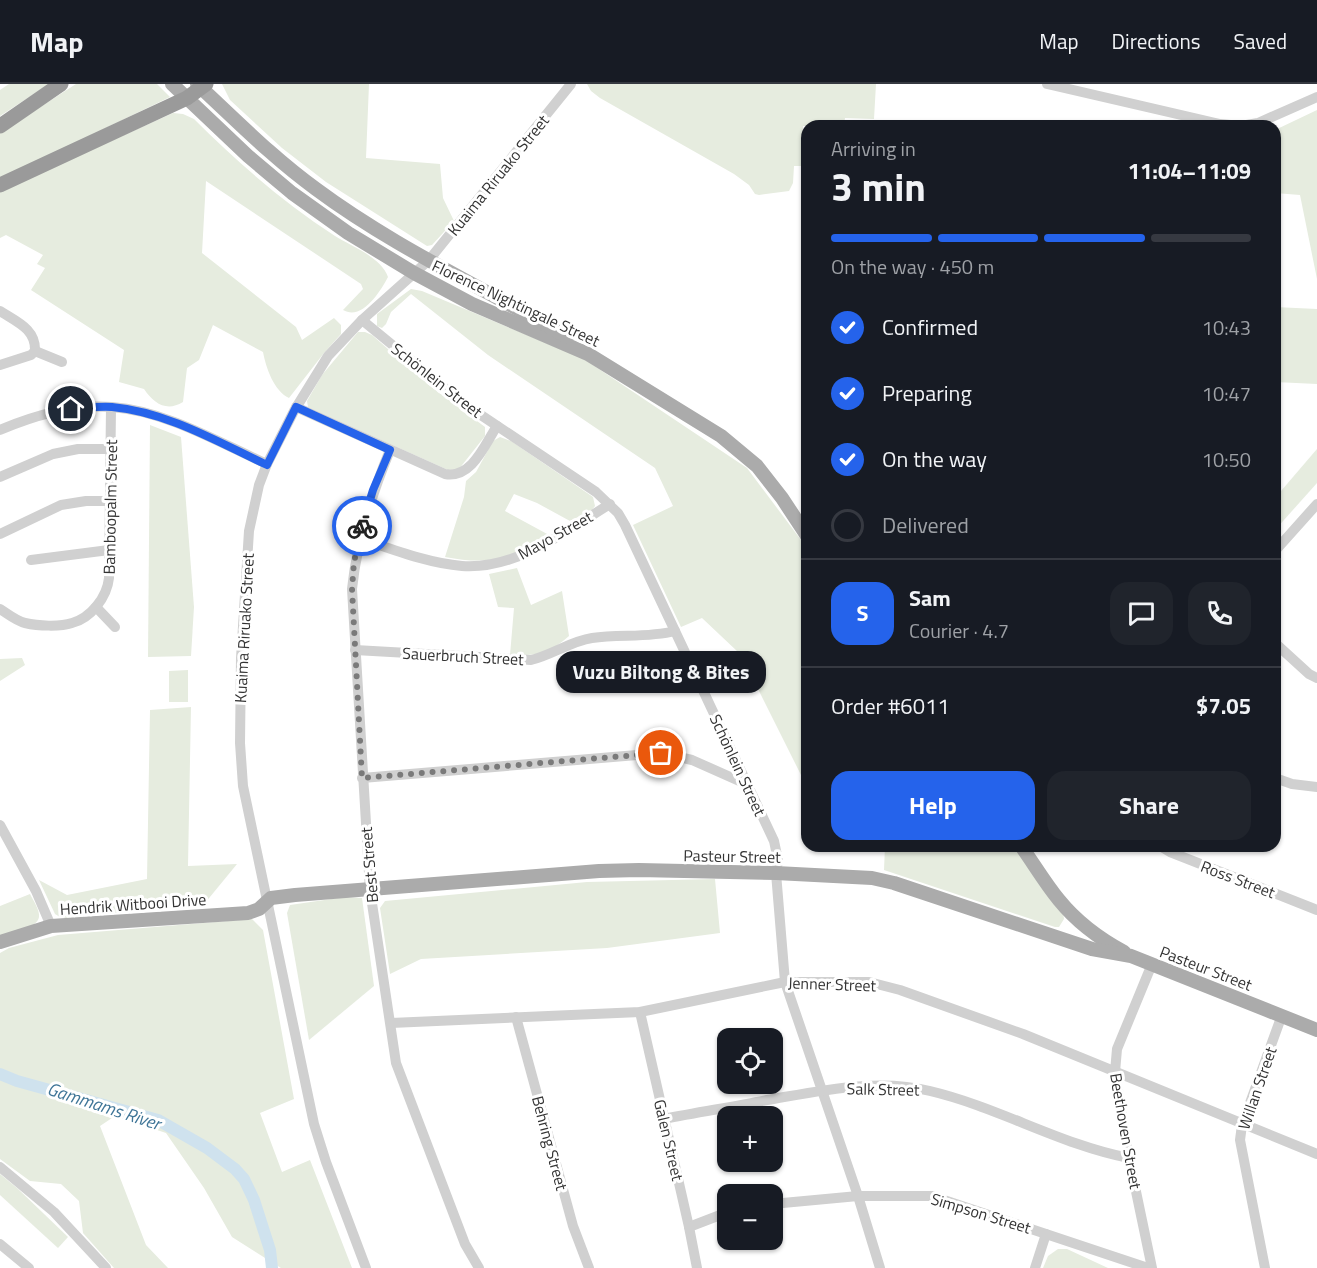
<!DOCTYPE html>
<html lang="en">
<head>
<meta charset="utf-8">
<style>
  body { margin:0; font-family:"Titillium Web",sans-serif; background:#20242c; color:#f1f3f6; height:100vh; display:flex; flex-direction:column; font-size:22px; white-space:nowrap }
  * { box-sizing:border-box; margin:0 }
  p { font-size:20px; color:#9ea1a6 }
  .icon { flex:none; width:33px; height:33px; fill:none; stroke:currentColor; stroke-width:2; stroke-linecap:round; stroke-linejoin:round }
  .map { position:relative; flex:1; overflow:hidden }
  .side { position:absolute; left:801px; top:36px; width:480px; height:732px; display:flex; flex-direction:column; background:#171b24; border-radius:18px; box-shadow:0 2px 4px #0004 }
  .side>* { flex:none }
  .fabs { position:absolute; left:717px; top:944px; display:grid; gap:12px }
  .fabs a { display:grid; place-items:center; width:66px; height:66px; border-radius:12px; background:#171b24; box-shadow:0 2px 4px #0004; font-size:30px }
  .pin { position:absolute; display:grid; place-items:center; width:51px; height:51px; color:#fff; margin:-26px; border:3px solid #fff; border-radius:50%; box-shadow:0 2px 6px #0007 }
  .courier { position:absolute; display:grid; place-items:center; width:60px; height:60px; margin:-30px; border:4px solid #2563eb; border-radius:50%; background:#fff; color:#222; box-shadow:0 2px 8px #0007 }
  .bubble { position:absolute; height:42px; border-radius:18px; background:#171b24; box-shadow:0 2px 4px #0004; font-size:20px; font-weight:700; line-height:42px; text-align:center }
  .overview em { font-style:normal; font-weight:700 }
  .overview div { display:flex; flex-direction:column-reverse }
  .overview { display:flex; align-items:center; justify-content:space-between; height:102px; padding:0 30px }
  h1 { font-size:39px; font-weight:700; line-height:45px }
  .bar { display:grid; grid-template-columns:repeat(4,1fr); gap:9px 6px; align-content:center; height:72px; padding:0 30px }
  .bar i { height:8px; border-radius:4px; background:#363941 }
  .bar .current { background:#2563eb }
  .bar p { grid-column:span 4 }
  .line { display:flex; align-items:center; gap:15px; padding:0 30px; border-top:2px solid #363941 }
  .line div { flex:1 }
  .round { display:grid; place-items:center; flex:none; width:63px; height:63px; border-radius:18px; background:#20242c }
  ol { padding:0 30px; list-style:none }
  li { display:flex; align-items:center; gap:18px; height:66px }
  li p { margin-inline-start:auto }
  li .icon { padding:6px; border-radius:50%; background:#2563eb; color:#fff; stroke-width:4 }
  li:last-child { color:#9ea1a6 }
  li i { width:33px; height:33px; border:3px solid #363941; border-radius:50% }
  .button { display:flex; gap:12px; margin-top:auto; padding:12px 30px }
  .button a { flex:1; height:69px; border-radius:18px; background:#2563eb; color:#fff; font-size:24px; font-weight:700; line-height:69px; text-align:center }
  .button a+a { background:#20242c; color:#f1f3f6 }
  header { display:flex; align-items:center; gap:36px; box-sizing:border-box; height:84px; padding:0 30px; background:#171b24; border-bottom:2px solid #363941 }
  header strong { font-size:28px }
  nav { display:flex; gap:33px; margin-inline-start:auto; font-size:21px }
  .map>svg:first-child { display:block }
</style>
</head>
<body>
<header>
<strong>Map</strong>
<nav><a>Map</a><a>Directions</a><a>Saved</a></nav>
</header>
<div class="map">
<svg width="1317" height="1184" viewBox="0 0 1317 1184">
  <rect width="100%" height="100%" fill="#fff"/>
  <!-- green -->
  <g fill="#e6ecdf">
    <polygon points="9,0 49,0 0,32 0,6"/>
    <polygon points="76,0 157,0 170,13 0,95 0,49"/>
    <polygon points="222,0 369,0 366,74 440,80 443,114 454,137 432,161 427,162 326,98 282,64 230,16"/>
    <polygon points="587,0 876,0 874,35 845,34 844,42 803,42 801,71 804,72 803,82 794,82 793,99 789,107 759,111 755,110 749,101 734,90 600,14 591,7"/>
    <polygon points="1317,26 1317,195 1300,111 1275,109 1275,46"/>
    <path d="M173,29l10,1 11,5c44,44 89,83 141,117 16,10 46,21 53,41 -8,15 -26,44 -45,33l20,-21 -2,-5 -155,-103 -4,72 94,74 6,13 32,-22 7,7v9l-17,19 -35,45c-15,-7 -23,-30 -26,-46l-50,-27 -14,35 -12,8 -4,34c-16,10 -29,2 -39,-13l-25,-7 5,-32 -93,-60 14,-22 -8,-4 6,-9 -37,-20 -6,3v-47z"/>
    <polygon points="411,205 422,207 584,275 747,384 807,464 807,703 744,577 738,568 702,534 681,543 633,441 673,422 655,384 488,271 411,210 391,228 386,240 382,244 377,242 377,230"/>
    <polygon points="1275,223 1317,225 1317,300 1275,298"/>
    <polygon points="358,248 365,248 372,251 430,302 485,343 485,352 459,385 448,386 308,323 307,317 322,291"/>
    <polygon points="150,341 181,353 194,523 191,572 148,573"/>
    <path d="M500,353l11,4 82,56 2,9 -3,4 -22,11 -33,-18 -23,-9 -9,17 44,24c-40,23 -57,31 -104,22l19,-60 2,-16 10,-9 17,-31z"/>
    <polygon points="1317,365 1317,399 1275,446 1275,414"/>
    <path d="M517,484l14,37 31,-14 7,45c-20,18 -34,20 -59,19l4,-47 -16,-1 -9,-33z"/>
    <polygon points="22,574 25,581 0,597 0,575"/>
    <polygon points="188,586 188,618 169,618 169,587"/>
    <polygon points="191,623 188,782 237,780 205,819 66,834 60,833 55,830 39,796 67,811 147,795 150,626"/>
    <polygon points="885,762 1014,762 1049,812 1063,827 1064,835 1059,843 1055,843 884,786"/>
    <polygon points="715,795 720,849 607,864 421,875 390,890 380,824 385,817 587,798"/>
    <path d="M30,810c3,6 10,16 9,23 -2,12 -29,16 -39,20v-31z"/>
    <polygon points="345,813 362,814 374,902 309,956 287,829 290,821"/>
    <polygon points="252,835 263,846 294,1015 260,1029 282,1088 310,1076 352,1184 281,1184 232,1153 204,1104 166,1049 115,1032 100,1042 146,1161 168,1184 114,1184 83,1149 79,1117 61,1100 30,1097 0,1075 0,869 9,864 58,851"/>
    <polygon points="0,1090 17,1104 68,1153 58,1164 0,1111"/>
    <polygon points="1058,1165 1067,1165 1108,1184 1043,1184 1048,1172"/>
  </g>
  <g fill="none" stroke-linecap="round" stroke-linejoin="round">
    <!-- river -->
    <polyline stroke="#cfe2ee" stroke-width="12" points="0,990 17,997 158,1036 207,1064 235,1085 244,1095 254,1116 270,1166 272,1184"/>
    <!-- minor -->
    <g stroke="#d0d0d0" stroke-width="10">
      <polyline points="1047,0 1220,40 1241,42 1258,39 1317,13"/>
      <path d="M0,227c17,11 36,18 35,40"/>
      <polyline points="362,236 463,319 596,408 618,429 625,441 774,757 778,776 776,789 785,898 858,1112 880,1184"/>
      <polyline points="35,267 62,278"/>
      <polyline points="0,281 31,271 35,267"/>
      <path d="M296,323l149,67c27,5 40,-30 52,-48"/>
      <path d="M0,346c35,-15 73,-26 112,-23 54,4 106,35 155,57"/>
      <path d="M390,366c-19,46 -33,90 -38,139l18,301 26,173 69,181 14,24"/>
      <polyline points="0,393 53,370 78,365 111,365"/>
      <polyline points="0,450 61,421 86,417 109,417"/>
      <path d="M359,454c33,11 68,25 103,28 54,4 104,-35 148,-62"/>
      <polyline points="1275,467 1317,420"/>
      <polyline points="31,476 109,466"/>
      <polyline points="96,523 115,543"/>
      <path d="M0,525c8,5 16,12 25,14 13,3 35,4 47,0 19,-5 35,-26 37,-45l2,-171"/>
      <polyline points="1275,559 1309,590 1317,594"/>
      <path d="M355,566l176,10c21,-5 40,-19 61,-22 28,-4 56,0 83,-7"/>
      <polyline points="362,694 661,669 692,676 746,700"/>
      <polyline points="1275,694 1292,700 1317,703"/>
      <polyline points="0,741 36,807 51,842"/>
      <polyline points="1160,762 1170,768 1317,826"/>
      <polyline points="640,928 689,1143 697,1184"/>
      <polyline points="516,933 573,1142 589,1184"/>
      <polyline points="391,939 640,928 785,898 869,898 900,906 1023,950 1317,1070"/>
      <path d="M664,1035c34,-7 69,-12 103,-19 53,-9 110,-22 163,-9 68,16 131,54 199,67"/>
      <polyline points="0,1083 54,1128 106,1184"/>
      <polyline points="772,1120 858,1112 932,1112 1148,1184"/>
      <polyline points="689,1143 728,1128"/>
      <polyline points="0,1160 29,1184"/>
      <polyline points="366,1184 326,1078 314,1040 243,702 240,659 241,574 249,447 259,401 267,380 294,327 328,272 362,236 429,176 571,0"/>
      <polyline points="1035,1184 1046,1150"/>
      <polyline points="1152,1184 1129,1074 1115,988 1117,965 1152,880"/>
      <polyline points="1265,1184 1240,1056 1242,1041 1282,931"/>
    </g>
    <!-- major -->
    <g stroke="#ababab" stroke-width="14">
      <polyline points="172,0 248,72 292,109 348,149 414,189 472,220 588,270 721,352 757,382 782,414 807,452"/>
      <path d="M197,0c39,36 76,74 119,105 78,58 168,99 251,148"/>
      <path d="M1021,762c13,18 24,37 38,54 17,21 41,39 65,52"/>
      <polyline points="0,858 51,842 248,829 259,825 271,814 295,811 599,787 639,786 776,789 872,794 894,799 1092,865 1131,872 1317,946"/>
    </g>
    <!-- highway -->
    <g stroke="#9a9a9a" stroke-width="15">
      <polyline points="0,42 61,0"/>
      <polyline points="0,101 187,14 206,0"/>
    </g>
  </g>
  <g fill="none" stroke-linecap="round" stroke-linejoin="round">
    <!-- done -->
    <polyline stroke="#7a7a7a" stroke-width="6" stroke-dasharray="0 10.8" points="362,442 354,478 352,505 362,694 661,669"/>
    <!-- route -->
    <path stroke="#2563eb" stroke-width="8" d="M71,325c14,-1 28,-3 41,-2 55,5 106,35 155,58l29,-58 94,43 -17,40 -11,36"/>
  </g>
  <g text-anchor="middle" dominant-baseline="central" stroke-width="6" stroke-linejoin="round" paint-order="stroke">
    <!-- street labels -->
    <g font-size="16" fill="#333" stroke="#fff">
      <text transform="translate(498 91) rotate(-51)">Kuaima Riruako Street</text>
      <text transform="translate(516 219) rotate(25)">Florence Nightingale Street</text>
      <text transform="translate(437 296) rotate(38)">Schönlein Street</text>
      <text transform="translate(110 423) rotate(-89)">Bamboopalm Street</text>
      <text transform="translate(555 451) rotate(-29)">Mayo Street</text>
      <text transform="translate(244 544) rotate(-87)">Kuaima Riruako Street</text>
      <text transform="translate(463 572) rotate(3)">Sauerbruch Street</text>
      <text transform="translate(738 681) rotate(65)">Schönlein Street</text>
      <text transform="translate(732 772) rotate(1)">Pasteur Street</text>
      <text transform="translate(369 781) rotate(-95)">Best Street</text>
      <text transform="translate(1238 795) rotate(21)">Ross Street</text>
      <text transform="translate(133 820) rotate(-4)">Hendrik Witbooi Drive</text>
      <text transform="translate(1206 884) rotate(21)">Pasteur Street</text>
      <text transform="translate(832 900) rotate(2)">Jenner Street</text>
      <text transform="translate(1257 1004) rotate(-71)">Willan Street</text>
      <text transform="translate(883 1005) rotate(1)">Salk Street</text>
      <text transform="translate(1126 1047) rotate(80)">Beethoven Street</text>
      <text transform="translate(669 1056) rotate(77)">Galen Street</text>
      <text transform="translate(550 1059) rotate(75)">Behring Street</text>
      <text transform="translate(981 1129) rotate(17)">Simpson Street</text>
    </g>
    <!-- water labels -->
    <g font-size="18" font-style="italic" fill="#3f7597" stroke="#fff">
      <text transform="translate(104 1022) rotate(18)">Gammams River</text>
    </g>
  </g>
</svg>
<div class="fabs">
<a><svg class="icon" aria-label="locate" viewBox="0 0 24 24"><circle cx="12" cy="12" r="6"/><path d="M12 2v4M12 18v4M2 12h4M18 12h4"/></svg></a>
<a>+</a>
<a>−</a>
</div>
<div class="pin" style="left:661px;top:669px;background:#ea580c"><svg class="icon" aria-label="bag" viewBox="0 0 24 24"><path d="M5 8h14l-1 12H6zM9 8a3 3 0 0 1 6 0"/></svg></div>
<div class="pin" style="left:71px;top:325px;background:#1f2937"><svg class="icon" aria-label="home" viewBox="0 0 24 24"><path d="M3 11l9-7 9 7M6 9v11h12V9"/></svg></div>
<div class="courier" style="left:362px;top:442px"><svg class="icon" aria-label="bike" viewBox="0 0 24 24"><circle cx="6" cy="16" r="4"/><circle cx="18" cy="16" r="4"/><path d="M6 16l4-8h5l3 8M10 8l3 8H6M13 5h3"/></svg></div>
<div class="bubble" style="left:556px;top:567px;width:210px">Vuzu Biltong &amp; Bites</div>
<section class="side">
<div class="overview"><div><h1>3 min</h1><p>Arriving in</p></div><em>11:04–11:09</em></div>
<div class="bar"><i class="current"></i><i class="current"></i><i class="current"></i><i></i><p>On the way · 450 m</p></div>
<ol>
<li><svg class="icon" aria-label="check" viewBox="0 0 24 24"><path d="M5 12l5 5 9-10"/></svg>Confirmed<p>10:43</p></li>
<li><svg class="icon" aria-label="check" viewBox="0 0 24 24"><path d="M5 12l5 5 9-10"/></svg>Preparing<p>10:47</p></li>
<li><svg class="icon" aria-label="check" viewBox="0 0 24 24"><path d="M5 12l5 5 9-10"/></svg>On the way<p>10:50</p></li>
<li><i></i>Delivered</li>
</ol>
<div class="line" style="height:108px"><b class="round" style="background:#2563eb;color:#fff">S</b><div><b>Sam</b><p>Courier · 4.7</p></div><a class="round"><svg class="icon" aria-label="chat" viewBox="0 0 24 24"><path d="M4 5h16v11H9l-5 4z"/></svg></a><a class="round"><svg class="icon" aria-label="phone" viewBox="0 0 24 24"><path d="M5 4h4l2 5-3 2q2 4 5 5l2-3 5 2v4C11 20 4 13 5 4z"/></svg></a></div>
<div class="line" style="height:78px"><div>Order #6011</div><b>$7.05</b></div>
<div class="button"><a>Help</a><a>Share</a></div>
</section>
</div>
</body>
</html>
